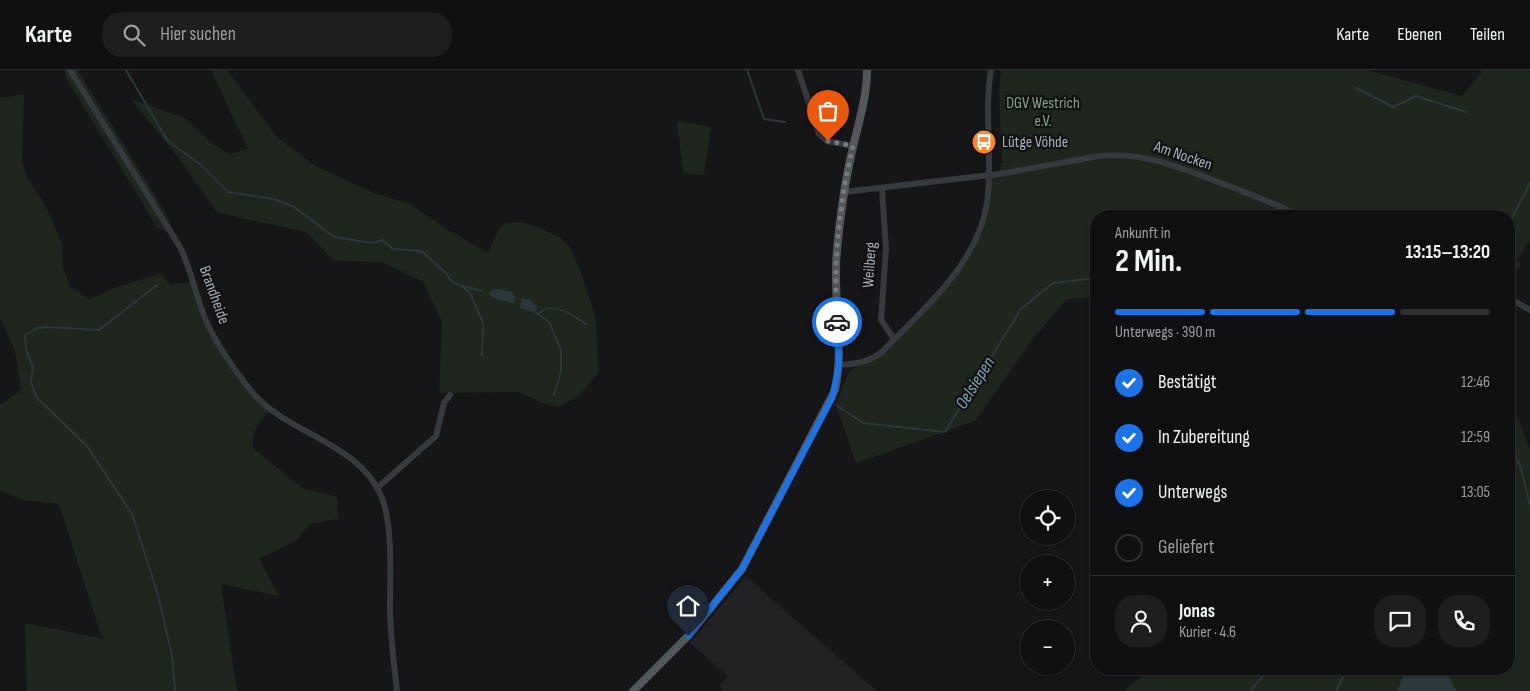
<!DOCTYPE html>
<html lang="de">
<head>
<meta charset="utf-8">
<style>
  body { margin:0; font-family:"Sofia Sans Condensed",sans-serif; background:#1e1e20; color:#f1f3f6; height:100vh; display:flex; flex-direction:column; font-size:19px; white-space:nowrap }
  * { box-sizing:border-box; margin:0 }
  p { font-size:16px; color:#9c9d9f }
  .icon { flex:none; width:28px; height:28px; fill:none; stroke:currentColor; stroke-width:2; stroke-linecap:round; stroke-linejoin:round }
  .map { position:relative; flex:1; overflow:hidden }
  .side { position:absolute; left:1090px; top:140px; width:425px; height:465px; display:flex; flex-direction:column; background:#101012; border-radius:20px; box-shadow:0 1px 4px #0004,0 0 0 1px #303032 }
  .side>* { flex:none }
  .fabs { position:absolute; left:1020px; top:420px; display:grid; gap:10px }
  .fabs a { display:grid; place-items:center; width:55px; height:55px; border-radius:50%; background:#101012; box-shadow:0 1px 4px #0004,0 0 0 1px #303032; font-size:25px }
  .pin { position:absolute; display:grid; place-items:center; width:42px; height:42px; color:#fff; margin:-51px -21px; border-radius:50% 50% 50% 0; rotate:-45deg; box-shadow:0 0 5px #0007 }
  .pin .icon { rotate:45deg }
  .courier { position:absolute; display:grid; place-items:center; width:50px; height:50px; margin:-25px; border:4px solid #1a73e8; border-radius:50%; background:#fff; color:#222; box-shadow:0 1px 6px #0007 }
  .headline em { font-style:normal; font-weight:700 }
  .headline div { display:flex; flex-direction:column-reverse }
  .headline { display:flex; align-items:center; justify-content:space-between; height:85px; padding:0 25px }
  h1 { font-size:32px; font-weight:700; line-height:38px }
  .bar { display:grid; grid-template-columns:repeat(4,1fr); gap:8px 5px; align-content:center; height:60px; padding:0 25px }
  .bar i { height:6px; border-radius:4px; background:#303032 }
  .bar .current { background:#1a73e8 }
  .bar p { grid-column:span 4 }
  .line { display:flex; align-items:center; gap:12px; padding:0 25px; border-top:1px solid #303032 }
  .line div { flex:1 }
  .round { display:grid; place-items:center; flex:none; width:52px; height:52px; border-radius:20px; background:#1e1e20 }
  ol { padding:0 25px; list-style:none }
  li { display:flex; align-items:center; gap:15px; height:55px }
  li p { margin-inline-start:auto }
  li .icon { padding:5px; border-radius:50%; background:#1a73e8; color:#fff; stroke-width:4 }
  li:last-child { color:#9c9d9f }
  li i { width:28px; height:28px; border:2px solid #303032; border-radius:50% }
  header { display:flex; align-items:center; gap:30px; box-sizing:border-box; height:70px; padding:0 25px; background:#101012; border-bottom:1px solid #303032 }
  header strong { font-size:24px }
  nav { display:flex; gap:28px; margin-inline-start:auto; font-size:18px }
  .search { width:350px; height:45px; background:#1e1e20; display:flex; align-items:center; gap:12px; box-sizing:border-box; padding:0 18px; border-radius:20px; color:#9c9d9f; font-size:19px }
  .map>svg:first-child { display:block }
</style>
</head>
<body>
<header>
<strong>Karte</strong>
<div class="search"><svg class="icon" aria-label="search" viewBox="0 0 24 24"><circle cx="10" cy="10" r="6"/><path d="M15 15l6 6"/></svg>Hier suchen</div>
<nav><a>Karte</a><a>Ebenen</a><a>Teilen</a></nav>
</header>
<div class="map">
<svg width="1530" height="621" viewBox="0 0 1530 621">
  <rect width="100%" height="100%" fill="#161618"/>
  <!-- built -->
  <polygon fill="#222225" points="746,506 801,555 877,621 724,621 719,616 728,606 690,573"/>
  <!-- green -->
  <g fill="#1e261d">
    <polygon points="65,0 78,0 166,143 176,166 157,157 66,8"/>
    <polygon points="211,0 227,0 277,67 314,95 373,123 410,134 445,158 488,183 498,160 505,153 521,152 535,156 559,167 570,178 581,202 596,249 598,303 579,326 559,337 545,334 518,322 439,323 442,252 423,212 382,192 334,191 306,162 218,143 175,83 131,29 185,48 214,75 229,84 248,79"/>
    <polygon points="1001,0 1367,0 1462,26 1483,0 1530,0 1530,170 1517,190 1521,194 1509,213 1509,146 1096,146 1096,227 1067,229 1035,266 975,351 856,393 836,335 848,304 859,293 874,288 957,201 978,167 989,105 999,103 1002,93 1013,91 1002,92 999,23"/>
    <path d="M24,24l-2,66 5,17 19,30 16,36 1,25 7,19 20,12 26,-12 45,-13 10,11 19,-3 11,31 50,80 18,19c-10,8 -19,23 -16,36l49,40 35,9 1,22 -29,5 -13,17 -37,18 20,37 -58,-12 16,107h-210l-2,-68 80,16 -4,-4 -42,-131 -37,-4 -22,-10v-85l21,-15 -6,-40 -15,-32v-220z"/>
    <polygon points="677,51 711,57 704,105 683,103"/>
    <polygon points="1509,336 1516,343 1530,380 1530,621 1457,621 1444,599 1509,599"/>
    <polygon points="1151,599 1406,599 1397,621 1123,621"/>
  </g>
  <!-- water -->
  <g fill="#2b393d">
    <polygon points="497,219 512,222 515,227 514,233 498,230 489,225 490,221"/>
    <polygon points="522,228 530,230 537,237 536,243 520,238"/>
    <polygon points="1406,599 1444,599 1457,621 1397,621"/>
  </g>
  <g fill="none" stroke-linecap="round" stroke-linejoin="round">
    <!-- stream -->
    <g stroke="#2b393d" stroke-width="2">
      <path d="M126,0l41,70 34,25 27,27 46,7 20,8 40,30 38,6 10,-3 11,9 28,2 26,23c3,13 24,13 35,17"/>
      <polyline points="747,0 764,49 785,52"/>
      <polyline points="1356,18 1393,37 1416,26 1466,42"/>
      <polyline points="1509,154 1530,113"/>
      <polyline points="157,215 99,260 46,257 37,258 25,265 26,280 33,297 31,313 37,328 87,376 132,444 158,525 172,585 175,621"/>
      <polyline points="462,216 470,223 483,253 482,285"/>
      <polyline points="534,241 549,252 561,280 561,301 554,325"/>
      <path d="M538,244c15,-14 34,1 48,10"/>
      <polyline points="836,335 863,353 945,362 1021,239 1053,213 1096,208"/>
      <polyline points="1509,359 1513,367 1516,387 1520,395 1530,435"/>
      <polyline points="1250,621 1269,599"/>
      <polyline points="1336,621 1347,599"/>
    </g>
    <!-- minor -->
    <g stroke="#36393d" stroke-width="6">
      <path d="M70,0l110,177c13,26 16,53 28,78 11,23 28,47 44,67 36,43 108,50 130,106 11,29 8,79 8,110 0,28 4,55 7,83"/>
      <polyline points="798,0 819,64 827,71 853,76"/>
      <polyline points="882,119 886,179 881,250 894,269"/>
      <path d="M844,122l155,-18 100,-18c47,-5 87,14 130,30 23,9 48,18 70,30"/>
      <polyline points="1509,228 1530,240"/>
      <path d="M839,295c17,-1 30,-3 43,-13 43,-45 100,-91 106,-157 4,-41 -4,-84 3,-125"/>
      <polyline points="377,418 436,366 444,333 450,325"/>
    </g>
    <!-- major -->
    <path stroke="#52575c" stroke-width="8" d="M633,621l55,-55 54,-67 93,-179c10,-46 -3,-94 2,-140 3,-32 7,-63 14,-94 6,-28 16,-57 16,-86"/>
  </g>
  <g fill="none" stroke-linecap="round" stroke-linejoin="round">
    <!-- done -->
    <path stroke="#747a81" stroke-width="5" stroke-dasharray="0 9" d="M828,71l25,5c-14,58 -20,116 -16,176"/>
    <!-- route -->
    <polyline stroke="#1a73e8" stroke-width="6" points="688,566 742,499 832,328 839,295 837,252"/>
  </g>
  <!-- icons -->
  <defs>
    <symbol id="bus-disc" viewBox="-11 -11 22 22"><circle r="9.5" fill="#fc862a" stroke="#111113"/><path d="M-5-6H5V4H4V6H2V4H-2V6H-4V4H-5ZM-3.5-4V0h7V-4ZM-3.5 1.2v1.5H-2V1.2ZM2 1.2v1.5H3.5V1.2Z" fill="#fff"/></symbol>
  </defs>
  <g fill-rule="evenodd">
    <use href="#bus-disc" x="970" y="58" width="28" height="28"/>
  </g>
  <g text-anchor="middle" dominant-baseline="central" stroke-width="4.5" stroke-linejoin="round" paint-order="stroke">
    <!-- park labels -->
    <g font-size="16" fill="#83a57d" stroke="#111113">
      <text x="1043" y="33">DGV Westrich<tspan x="1043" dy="18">e.V.</tspan></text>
    </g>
    <!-- poi labels -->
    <g font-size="16" fill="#a7b0b9" stroke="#111113" text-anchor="start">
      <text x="1002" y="72">Lütge Vöhde</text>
    </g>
    <!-- street labels -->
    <g font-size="16" fill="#a7b0b9" stroke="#111113">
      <text transform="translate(1183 86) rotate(19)">Am Nocken</text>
      <text transform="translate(870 195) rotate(-86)">Weilberg</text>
      <text transform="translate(214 225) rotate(70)">Brandheide</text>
    </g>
    <!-- water labels -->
    <g font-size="18" font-style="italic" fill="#7ca8b6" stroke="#111113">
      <text transform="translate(975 313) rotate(-58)">Oelsiepen</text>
    </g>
  </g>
</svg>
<div class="fabs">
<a><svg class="icon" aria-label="locate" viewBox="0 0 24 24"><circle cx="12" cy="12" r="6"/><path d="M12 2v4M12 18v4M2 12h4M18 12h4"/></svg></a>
<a>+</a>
<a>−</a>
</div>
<div class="pin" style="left:828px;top:71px;background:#ea580c"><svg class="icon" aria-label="bag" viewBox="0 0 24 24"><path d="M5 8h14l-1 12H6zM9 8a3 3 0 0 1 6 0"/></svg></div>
<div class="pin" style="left:688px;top:566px;background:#1f2937"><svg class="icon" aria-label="home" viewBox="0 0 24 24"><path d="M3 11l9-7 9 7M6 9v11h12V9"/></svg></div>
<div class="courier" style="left:837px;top:252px"><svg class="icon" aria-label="car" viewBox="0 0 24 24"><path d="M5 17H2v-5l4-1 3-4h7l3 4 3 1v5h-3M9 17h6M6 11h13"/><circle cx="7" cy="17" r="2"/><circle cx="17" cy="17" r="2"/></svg></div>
<section class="side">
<div class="headline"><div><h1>2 Min.</h1><p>Ankunft in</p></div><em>13:15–13:20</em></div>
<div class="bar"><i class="current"></i><i class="current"></i><i class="current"></i><i></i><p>Unterwegs · 390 m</p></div>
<ol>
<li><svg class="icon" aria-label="check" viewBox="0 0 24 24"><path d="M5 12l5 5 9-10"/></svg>Bestätigt<p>12:46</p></li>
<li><svg class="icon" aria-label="check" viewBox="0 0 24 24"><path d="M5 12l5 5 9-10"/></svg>In Zubereitung<p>12:59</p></li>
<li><svg class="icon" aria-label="check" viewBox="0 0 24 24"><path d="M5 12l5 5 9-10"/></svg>Unterwegs<p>13:05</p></li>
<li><i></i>Geliefert</li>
</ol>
<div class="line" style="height:90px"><a class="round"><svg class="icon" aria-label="person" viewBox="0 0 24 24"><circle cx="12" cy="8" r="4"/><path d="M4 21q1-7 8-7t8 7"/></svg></a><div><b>Jonas</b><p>Kurier · 4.6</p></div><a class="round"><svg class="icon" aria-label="chat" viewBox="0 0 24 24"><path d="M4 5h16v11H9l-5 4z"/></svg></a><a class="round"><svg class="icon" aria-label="phone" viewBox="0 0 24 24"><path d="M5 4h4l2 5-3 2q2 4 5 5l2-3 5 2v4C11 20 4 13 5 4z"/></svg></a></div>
</section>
</div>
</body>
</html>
